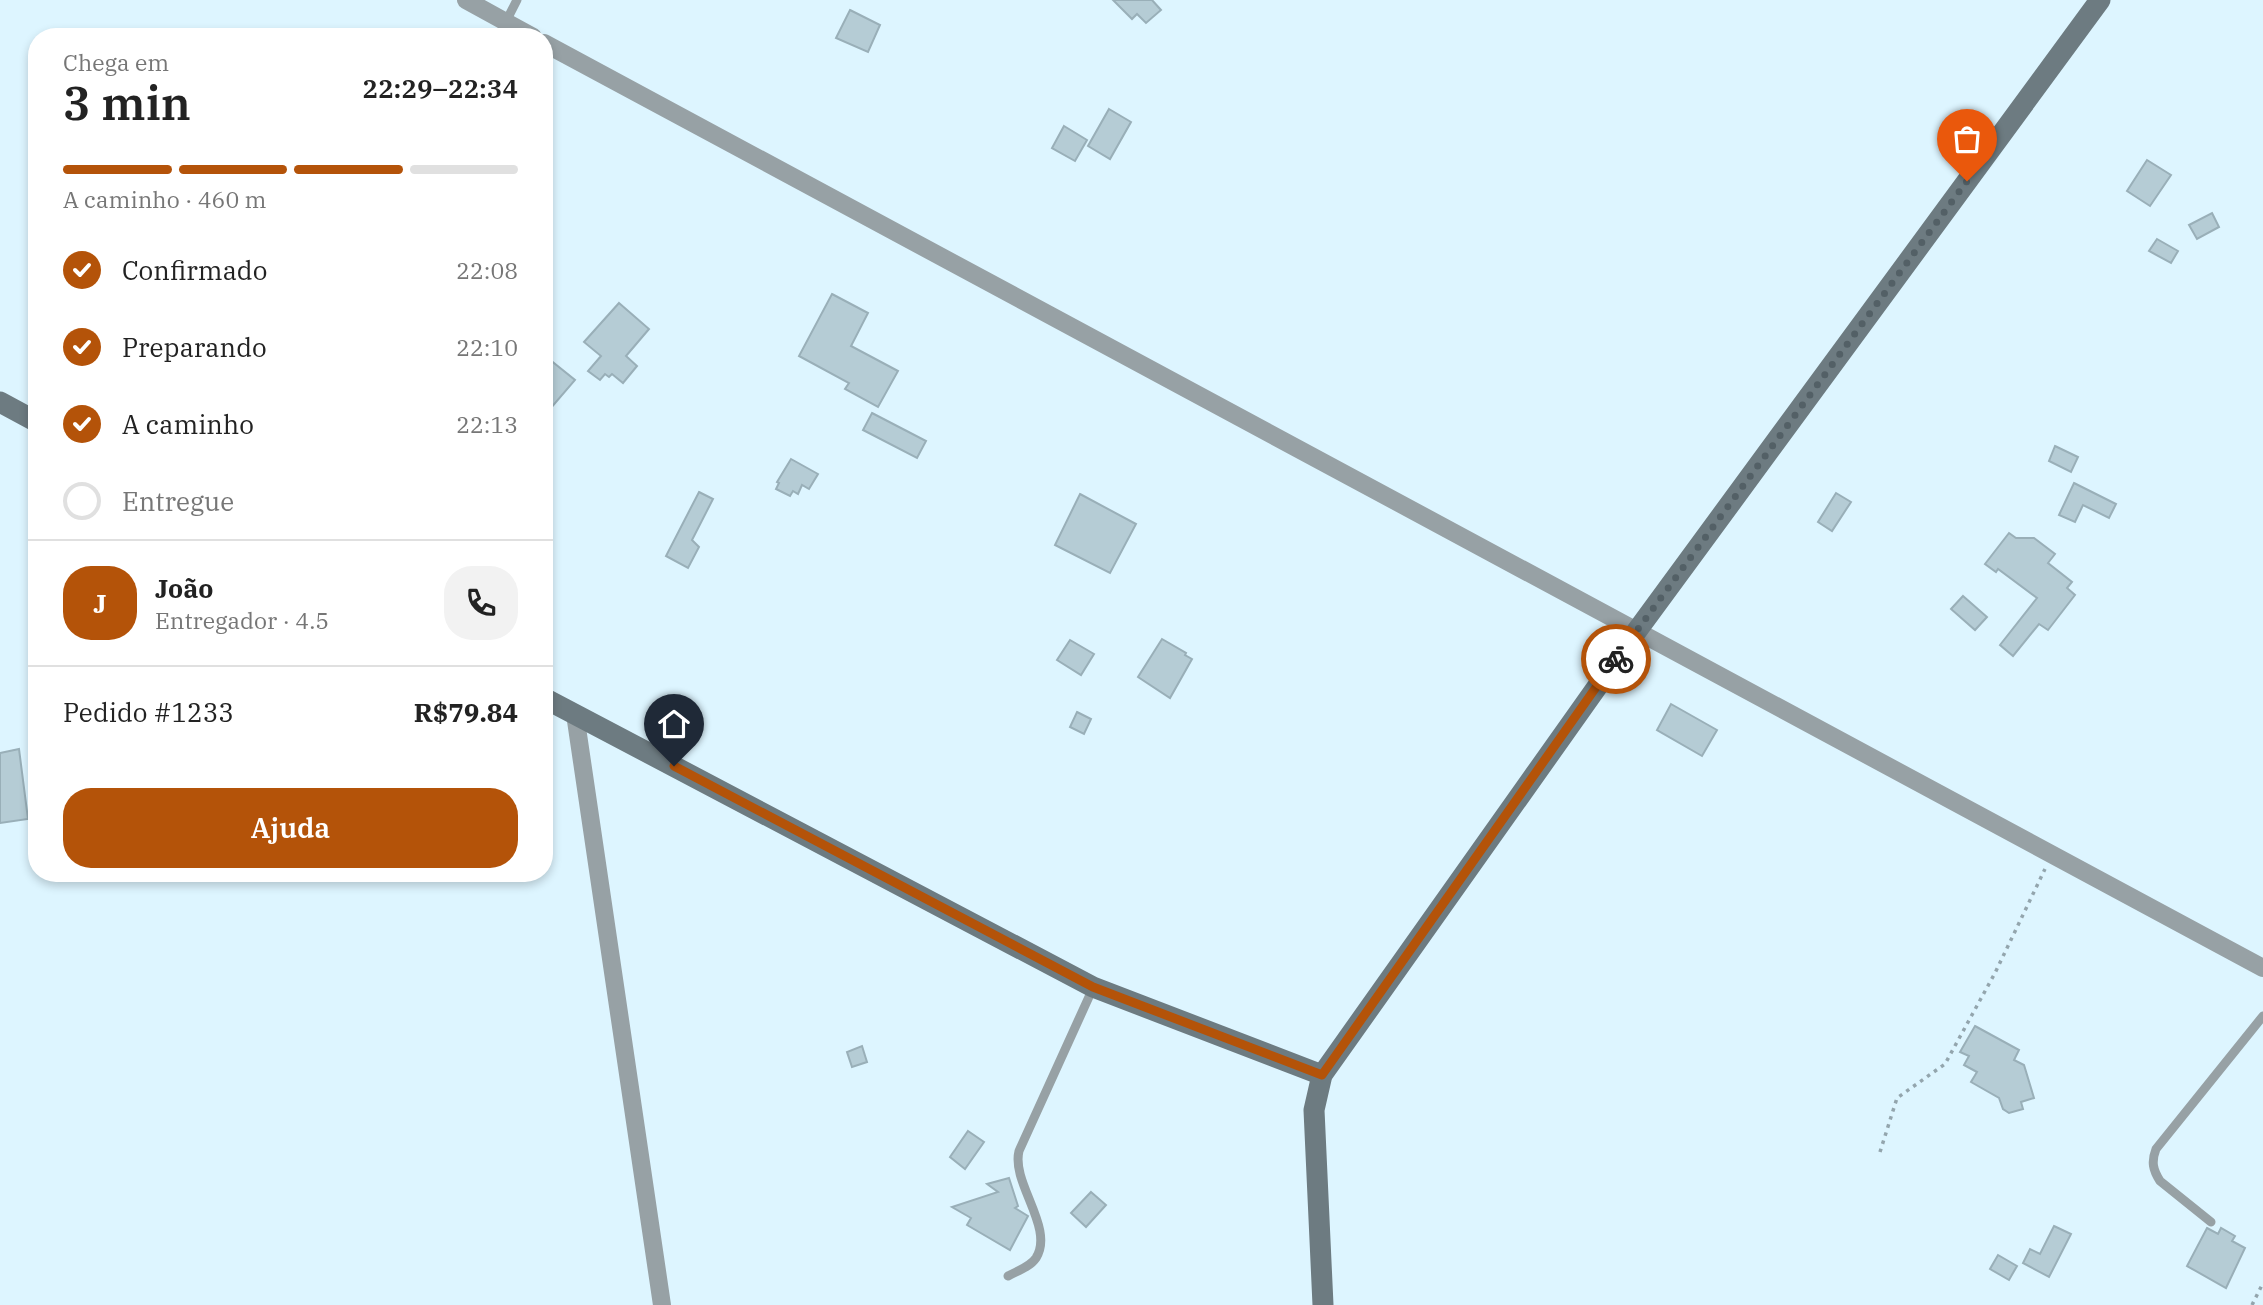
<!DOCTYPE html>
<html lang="pt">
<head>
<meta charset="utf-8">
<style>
  body { margin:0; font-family:"IBM Plex Serif",serif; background:#f2f2f2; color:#222; height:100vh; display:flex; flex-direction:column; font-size:26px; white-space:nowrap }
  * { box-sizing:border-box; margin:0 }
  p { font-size:23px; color:#767676 }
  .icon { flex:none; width:38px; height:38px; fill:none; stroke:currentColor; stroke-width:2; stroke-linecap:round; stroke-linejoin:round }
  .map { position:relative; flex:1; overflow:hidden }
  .sheet { position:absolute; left:28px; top:28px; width:525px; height:854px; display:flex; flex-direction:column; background:#fff; border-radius:28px; box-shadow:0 4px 10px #0003 }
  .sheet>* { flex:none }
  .pin { position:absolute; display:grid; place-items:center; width:60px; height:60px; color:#fff; margin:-72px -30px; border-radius:50% 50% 50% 0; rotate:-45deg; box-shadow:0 0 7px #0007 }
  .pin .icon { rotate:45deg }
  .courier { position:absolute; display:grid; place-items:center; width:70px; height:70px; margin:-35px; border:5px solid #b45309; border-radius:50%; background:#fff; color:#222; box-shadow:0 2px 9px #0007 }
  .summary em { font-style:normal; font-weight:600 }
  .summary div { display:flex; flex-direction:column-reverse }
  .summary { display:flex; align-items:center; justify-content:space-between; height:119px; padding:0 35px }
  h1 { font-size:46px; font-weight:600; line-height:52px }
  .bar { display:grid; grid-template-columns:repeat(4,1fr); gap:10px 7px; align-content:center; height:84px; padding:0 35px }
  .bar i { height:9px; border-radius:5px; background:#e0e0e0 }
  .bar .current { background:#b45309 }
  .bar p { grid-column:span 4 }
  .line { display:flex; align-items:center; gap:18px; padding:0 35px; border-top:2px solid #e0e0e0 }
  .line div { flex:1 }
  .round { display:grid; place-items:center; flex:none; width:74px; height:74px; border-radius:28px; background:#f2f2f2 }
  ol { padding:0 35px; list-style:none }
  li { display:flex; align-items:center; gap:21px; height:77px }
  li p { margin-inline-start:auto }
  li .icon { padding:7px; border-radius:50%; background:#b45309; color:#fff; stroke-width:4 }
  li:last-child { color:#767676 }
  li i { width:38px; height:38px; border:4px solid #e0e0e0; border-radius:50% }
  .primary-button { display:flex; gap:14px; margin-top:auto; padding:14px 35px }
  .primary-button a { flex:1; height:80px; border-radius:28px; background:#b45309; color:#fff; font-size:28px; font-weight:600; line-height:80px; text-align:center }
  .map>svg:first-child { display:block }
</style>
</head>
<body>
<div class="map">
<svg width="2263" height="1305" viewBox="0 0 2263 1305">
  <rect width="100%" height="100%" fill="#ddf5ff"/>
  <!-- building -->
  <g fill="#b5ccd5" stroke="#99afb8" stroke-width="2">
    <polygon points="1113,0 1152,0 1161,10 1146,23 1137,14 1132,19"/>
    <polygon points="850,10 880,25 868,52 836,38"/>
    <polygon points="1109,109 1131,122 1110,159 1088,146"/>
    <polygon points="1064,126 1087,140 1075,161 1052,148"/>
    <polygon points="2147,160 2171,175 2150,206 2127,191"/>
    <polygon points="2212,213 2219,227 2197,239 2189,225"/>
    <polygon points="2157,239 2178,251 2171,263 2149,251"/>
    <polygon points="832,294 868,313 851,346 898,371 878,407 845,389 849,383 799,356"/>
    <polygon points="619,303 649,329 626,356 637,366 623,383 612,374 609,377 605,374 600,380 588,371 601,356 584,342"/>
    <polygon points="544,355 575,380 544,416"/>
    <polygon points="872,413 926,441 917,458 863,430"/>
    <polygon points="2055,446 2078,457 2071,472 2049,461"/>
    <polygon points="791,459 818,474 809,489 802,485 798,494 793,491 790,496 776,489 779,483 777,482"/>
    <polygon points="2074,483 2116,504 2109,518 2083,505 2075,522 2059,515"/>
    <polygon points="699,492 713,499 692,540 699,547 688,568 666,556"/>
    <polygon points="1836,493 1851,502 1832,531 1818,522"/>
    <polygon points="1080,494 1136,524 1110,573 1055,545"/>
    <polygon points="2009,533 2016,538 2034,538 2055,554 2048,563 2072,582 2067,588 2075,595 2048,630 2039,624 2013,656 2000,645 2037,598 1998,569 1996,572 1985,564"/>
    <polygon points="1963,596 1987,617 1975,630 1951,609"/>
    <polygon points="1162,639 1186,653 1185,655 1192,659 1170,698 1138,677"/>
    <polygon points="1070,640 1094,654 1081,675 1057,660"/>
    <polygon points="1671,704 1717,730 1702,756 1657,730"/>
    <polygon points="1077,712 1091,719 1084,734 1070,727"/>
    <polygon points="19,749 28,819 0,823 0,753"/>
    <polygon points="1975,1026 2019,1050 2014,1060 2024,1065 2034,1098 2021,1102 2023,1109 2009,1113 2003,1109 1999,1098 1971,1082 1977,1072 1964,1065 1969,1056 1960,1052"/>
    <polygon points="862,1046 867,1062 852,1067 847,1052"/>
    <polygon points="968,1131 984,1142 965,1169 950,1157"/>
    <polygon points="1009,1178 1018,1206 1015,1208 1028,1216 1010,1250 967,1225 971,1218 952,1207 998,1192 987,1184"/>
    <polygon points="1091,1192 1106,1205 1086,1227 1071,1213"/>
    <polygon points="2054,1226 2071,1234 2049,1277 2023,1263 2030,1249 2040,1254"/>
    <polygon points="2207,1228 2218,1234 2221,1228 2235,1236 2232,1241 2245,1248 2226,1288 2187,1266"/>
    <polygon points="1998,1255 2017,1266 2009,1280 1990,1269"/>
  </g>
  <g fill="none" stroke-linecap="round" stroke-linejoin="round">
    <!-- path -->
    <g stroke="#93a5ad" stroke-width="3.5" stroke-dasharray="3.5 5" stroke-linecap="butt">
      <polyline points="1880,1152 1897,1098 1945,1064 1995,973 2045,869"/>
      <polyline points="2252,1305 2263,1283"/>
    </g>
    <!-- lane -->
    <g stroke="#97a1a5" stroke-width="9">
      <polyline points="498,37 517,0"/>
      <path d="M2211,1222l-51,-41c-7,-11 -9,-19 -4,-32l107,-133"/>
      <path d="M1008,1276c9,-5 22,-9 28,-18 19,-30 -25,-75 -17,-107l74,-163"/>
    </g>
    <!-- street -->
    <g stroke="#97a1a5" stroke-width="18">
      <polyline points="466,0 533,37"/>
      <polyline points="544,43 2263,968"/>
      <polyline points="575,714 662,1305"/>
    </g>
    <!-- secondary -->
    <g stroke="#6d7b81" stroke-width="21">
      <polyline points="0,402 37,422"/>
      <polyline points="544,698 1093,987 1322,1075"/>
      <polyline points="1323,1305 1314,1110 1322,1075 1636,632 2100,0"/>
    </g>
  </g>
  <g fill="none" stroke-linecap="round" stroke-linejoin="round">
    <!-- done -->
    <polyline stroke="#536066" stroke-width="7" stroke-dasharray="0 12.6" points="1616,659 1967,181"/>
    <!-- route -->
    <polyline stroke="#b45309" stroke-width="9" points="674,766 1093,987 1322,1075 1616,659"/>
  </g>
</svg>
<div class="pin" style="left:1967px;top:181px;background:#ea580c"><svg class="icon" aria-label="bag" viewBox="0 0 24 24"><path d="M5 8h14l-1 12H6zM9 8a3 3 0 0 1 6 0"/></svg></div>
<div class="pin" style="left:674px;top:766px;background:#1f2937"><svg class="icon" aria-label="home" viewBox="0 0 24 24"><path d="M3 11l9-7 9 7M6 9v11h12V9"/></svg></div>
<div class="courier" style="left:1616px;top:659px"><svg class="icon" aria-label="bike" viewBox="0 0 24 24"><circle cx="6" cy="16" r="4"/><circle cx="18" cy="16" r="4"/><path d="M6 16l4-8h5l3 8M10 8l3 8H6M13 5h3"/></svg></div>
<section class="sheet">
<div class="summary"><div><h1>3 min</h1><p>Chega em</p></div><em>22:29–22:34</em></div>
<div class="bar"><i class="current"></i><i class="current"></i><i class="current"></i><i></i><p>A caminho · 460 m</p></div>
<ol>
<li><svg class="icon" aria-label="check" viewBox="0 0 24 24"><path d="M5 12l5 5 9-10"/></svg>Confirmado<p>22:08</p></li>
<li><svg class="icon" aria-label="check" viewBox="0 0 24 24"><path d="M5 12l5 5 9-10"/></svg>Preparando<p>22:10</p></li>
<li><svg class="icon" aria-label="check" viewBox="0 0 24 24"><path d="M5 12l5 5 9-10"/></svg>A caminho<p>22:13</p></li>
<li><i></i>Entregue</li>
</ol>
<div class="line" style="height:126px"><b class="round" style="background:#b45309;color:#fff">J</b><div><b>João</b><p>Entregador · 4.5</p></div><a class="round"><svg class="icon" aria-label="phone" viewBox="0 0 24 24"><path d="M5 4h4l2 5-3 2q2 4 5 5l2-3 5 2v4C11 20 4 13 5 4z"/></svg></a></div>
<div class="line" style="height:91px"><div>Pedido #1233</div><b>R$79.84</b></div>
<div class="primary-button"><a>Ajuda</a></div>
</section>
</div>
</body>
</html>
